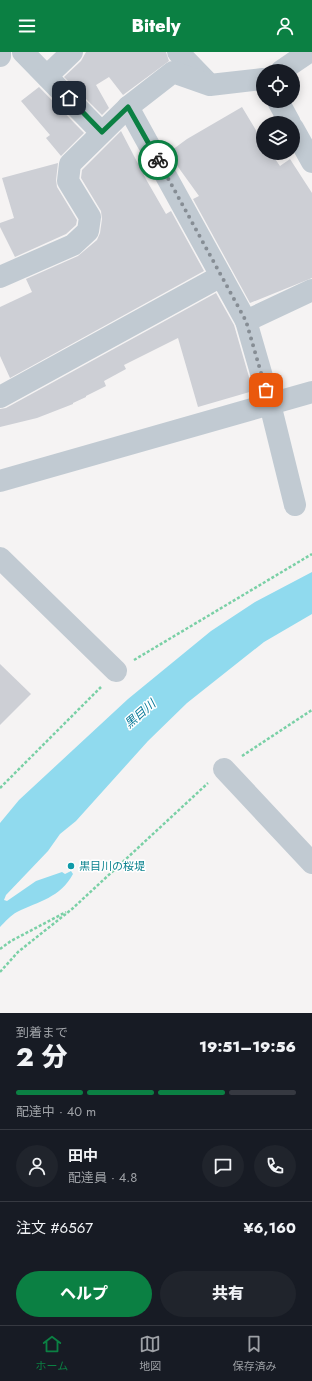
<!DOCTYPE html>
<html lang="ja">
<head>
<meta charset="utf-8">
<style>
  body { margin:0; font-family:Jost,"Noto Sans JP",sans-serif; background:#20242c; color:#f1f3f6; height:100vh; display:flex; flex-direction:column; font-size:15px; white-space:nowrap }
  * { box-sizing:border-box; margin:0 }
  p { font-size:13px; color:#9ea1a6 }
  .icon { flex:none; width:22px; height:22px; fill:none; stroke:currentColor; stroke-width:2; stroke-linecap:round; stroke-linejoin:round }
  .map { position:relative; height:961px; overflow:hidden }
  .side { display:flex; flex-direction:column; background:#171b24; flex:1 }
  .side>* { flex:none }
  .tools { position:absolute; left:256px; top:12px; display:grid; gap:8px }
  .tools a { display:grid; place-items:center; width:44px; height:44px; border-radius:50%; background:#171b24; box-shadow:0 2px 10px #0003; font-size:20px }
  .pin { position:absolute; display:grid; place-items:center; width:34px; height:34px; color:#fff; margin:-17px; border-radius:8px; box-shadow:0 2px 6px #0006 }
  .courier { position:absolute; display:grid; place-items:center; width:40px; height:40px; margin:-20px; border:3px solid #0b8043; border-radius:50%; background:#fff; color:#222; box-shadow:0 1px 5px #0007 }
  .overview em { font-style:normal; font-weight:800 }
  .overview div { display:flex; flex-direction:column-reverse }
  .overview { display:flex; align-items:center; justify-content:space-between; height:68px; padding:0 16px }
  h1 { font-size:26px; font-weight:800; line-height:30px }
  .bar { display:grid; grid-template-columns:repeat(4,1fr); gap:6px 4px; align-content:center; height:48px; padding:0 16px }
  .bar i { height:5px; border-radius:3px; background:#363941 }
  .bar .active { background:#0b8043 }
  .bar p { grid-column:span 4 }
  .line { display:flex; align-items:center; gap:10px; padding:0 16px; border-top:1px solid #363941 }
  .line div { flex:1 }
  .round { display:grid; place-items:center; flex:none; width:42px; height:42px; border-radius:21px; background:#20242c }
  .action { display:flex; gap:8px; margin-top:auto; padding:8px 16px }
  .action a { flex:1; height:46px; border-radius:24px; background:#0b8043; color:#fff; font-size:16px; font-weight:800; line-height:46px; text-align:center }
  .action a+a { background:#20242c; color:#f1f3f6 }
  header { display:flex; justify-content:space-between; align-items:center; height:52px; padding:0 16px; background:#0b8043; color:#fff; font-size:18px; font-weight:800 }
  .dock { display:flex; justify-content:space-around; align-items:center; height:56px; border-top:1px solid #363941; background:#171b24; font-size:11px; color:#9ea1a6 }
  .dock a { display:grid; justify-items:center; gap:2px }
  .dock .active { color:#0b8043 }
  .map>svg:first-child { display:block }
</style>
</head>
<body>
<header><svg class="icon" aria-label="menu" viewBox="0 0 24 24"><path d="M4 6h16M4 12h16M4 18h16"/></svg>Bitely<svg class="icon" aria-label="person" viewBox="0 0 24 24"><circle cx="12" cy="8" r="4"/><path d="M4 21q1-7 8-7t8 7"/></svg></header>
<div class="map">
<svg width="312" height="961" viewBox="0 0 312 961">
  <rect width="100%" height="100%" fill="#f5f3f3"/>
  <!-- water -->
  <path fill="#90daee" d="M312,520v42l-48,28 -77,61 -39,38 -72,80 -16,13 -12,17 -42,44 -2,5 3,1 29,-20 26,-9 3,2 6,-3 2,3c-13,24 -34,27 -56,38 -6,3 -12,10 -17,15v-104l19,-23 109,-101 83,-68 44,-29z"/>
  <!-- building -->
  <g fill="#cdcfd5">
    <polygon points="86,0 166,0 169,9 123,43 109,25 96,33 109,56 102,63 64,25 81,9"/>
    <polygon points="39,35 84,81 61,104 46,86 50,83 21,49"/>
    <polygon points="242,55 263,90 263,101 271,101 280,114 290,107 312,141 312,226 250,251 193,147 199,144 168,101 187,87"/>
    <polygon points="121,79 147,129 166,162 171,159 204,219 10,326 0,304 0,255 32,240 26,227 78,204 97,188 100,181 102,167 101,159 81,126 82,118"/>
    <polygon points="58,111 56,128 57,135 77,168 76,173 66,182 15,205 0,175 0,171 14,166 2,126"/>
    <polygon points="216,241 234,273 253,339 198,355 178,286 124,313 126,317 104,329 106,334 86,344 86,345 73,351 73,352 37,366 0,375 0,357 6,356"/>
    <polygon points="0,612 31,642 0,673"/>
  </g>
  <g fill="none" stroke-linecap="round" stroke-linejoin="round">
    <!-- path -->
    <g stroke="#7ad0a6" stroke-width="2.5" stroke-dasharray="3 2" stroke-linecap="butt">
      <polyline points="134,608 312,502"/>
      <polyline points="242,704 312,658"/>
      <polyline points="0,736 101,635"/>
      <polyline points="0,897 11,889 66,860"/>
      <polyline points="0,920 18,900 72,857 208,731"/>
    </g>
    <!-- minor -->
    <g stroke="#c1cad2" stroke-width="22">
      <polyline points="23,0 101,80"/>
      <polyline points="178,0 206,29"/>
      <polyline points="0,4 0,0"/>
      <polyline points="281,19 309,0"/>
      <polyline points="47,24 72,0"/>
      <polyline points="278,49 290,71"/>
      <polyline points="128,55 246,269 270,352 295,453"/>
      <polyline points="293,76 312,110"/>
      <polyline points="0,225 73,193 88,179 90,165 68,129 70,112 128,55 173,20 210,33 263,27"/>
      <polyline points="246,269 312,238"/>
      <polyline points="0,345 221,224"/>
      <polyline points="0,429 312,340"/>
      <polyline points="0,506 116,619"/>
      <polyline points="224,717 312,811"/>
    </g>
  </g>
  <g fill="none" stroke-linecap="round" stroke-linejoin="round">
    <!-- done -->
    <polyline stroke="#868d94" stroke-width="4" stroke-dasharray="0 7.2" points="158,108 246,269 266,338"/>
    <!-- route -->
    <polyline stroke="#0b8043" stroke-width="5" points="69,46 102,80 128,55 158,108"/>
  </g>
  <!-- markers -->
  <circle fill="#0f9aa8" stroke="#fff" stroke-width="1.5" cx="71" cy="814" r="4"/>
  <g text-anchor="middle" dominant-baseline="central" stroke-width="3" stroke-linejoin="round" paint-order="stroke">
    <!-- culture labels -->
    <g font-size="11" fill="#0d838f" stroke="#fff" text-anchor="start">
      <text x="79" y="814">黒目川の桜堤</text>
    </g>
    <!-- water labels -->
    <g font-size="12" font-style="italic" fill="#0c7c9b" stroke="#fff">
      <text transform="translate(140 662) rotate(-41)">黒目川</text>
    </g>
  </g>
</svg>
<div class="tools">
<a><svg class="icon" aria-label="locate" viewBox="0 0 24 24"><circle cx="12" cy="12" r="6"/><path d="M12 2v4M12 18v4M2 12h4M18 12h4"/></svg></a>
<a><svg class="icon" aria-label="layers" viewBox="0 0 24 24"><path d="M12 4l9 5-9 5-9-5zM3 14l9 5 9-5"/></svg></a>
</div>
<div class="pin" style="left:266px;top:338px;background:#ea580c"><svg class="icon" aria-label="bag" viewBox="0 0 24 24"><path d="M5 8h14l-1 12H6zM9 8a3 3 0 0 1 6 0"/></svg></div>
<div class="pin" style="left:69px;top:46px;background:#1f2937"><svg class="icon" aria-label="home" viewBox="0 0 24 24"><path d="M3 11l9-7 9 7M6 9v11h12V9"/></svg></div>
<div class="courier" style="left:158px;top:108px"><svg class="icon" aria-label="bike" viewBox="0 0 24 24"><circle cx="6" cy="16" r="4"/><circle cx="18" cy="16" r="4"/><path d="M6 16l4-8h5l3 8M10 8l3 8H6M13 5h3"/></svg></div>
</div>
<section class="side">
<div class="overview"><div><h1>2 分</h1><p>到着まで</p></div><em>19:51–19:56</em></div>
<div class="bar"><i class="active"></i><i class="active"></i><i class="active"></i><i></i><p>配達中 · 40 m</p></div>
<div class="line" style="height:72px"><a class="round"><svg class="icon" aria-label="person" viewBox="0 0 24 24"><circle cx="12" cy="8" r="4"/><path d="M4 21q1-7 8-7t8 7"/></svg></a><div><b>田中</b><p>配達員 · 4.8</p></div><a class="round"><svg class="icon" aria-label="chat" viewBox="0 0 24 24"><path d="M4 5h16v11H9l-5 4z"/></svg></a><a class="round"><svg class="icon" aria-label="phone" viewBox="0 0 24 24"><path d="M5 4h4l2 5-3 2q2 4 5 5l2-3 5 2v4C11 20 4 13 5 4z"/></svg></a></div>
<div class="line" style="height:52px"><div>注文 #6567</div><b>¥6,160</b></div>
<div class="action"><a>ヘルプ</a><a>共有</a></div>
</section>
<nav class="dock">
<a class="active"><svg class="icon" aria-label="home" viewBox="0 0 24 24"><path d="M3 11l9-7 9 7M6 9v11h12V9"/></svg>ホーム</a>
<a><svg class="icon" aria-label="map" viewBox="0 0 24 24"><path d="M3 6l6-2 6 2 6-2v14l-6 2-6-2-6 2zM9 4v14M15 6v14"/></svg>地図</a>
<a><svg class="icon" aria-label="saved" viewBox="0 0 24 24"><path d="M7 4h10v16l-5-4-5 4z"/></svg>保存済み</a>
</nav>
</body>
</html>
